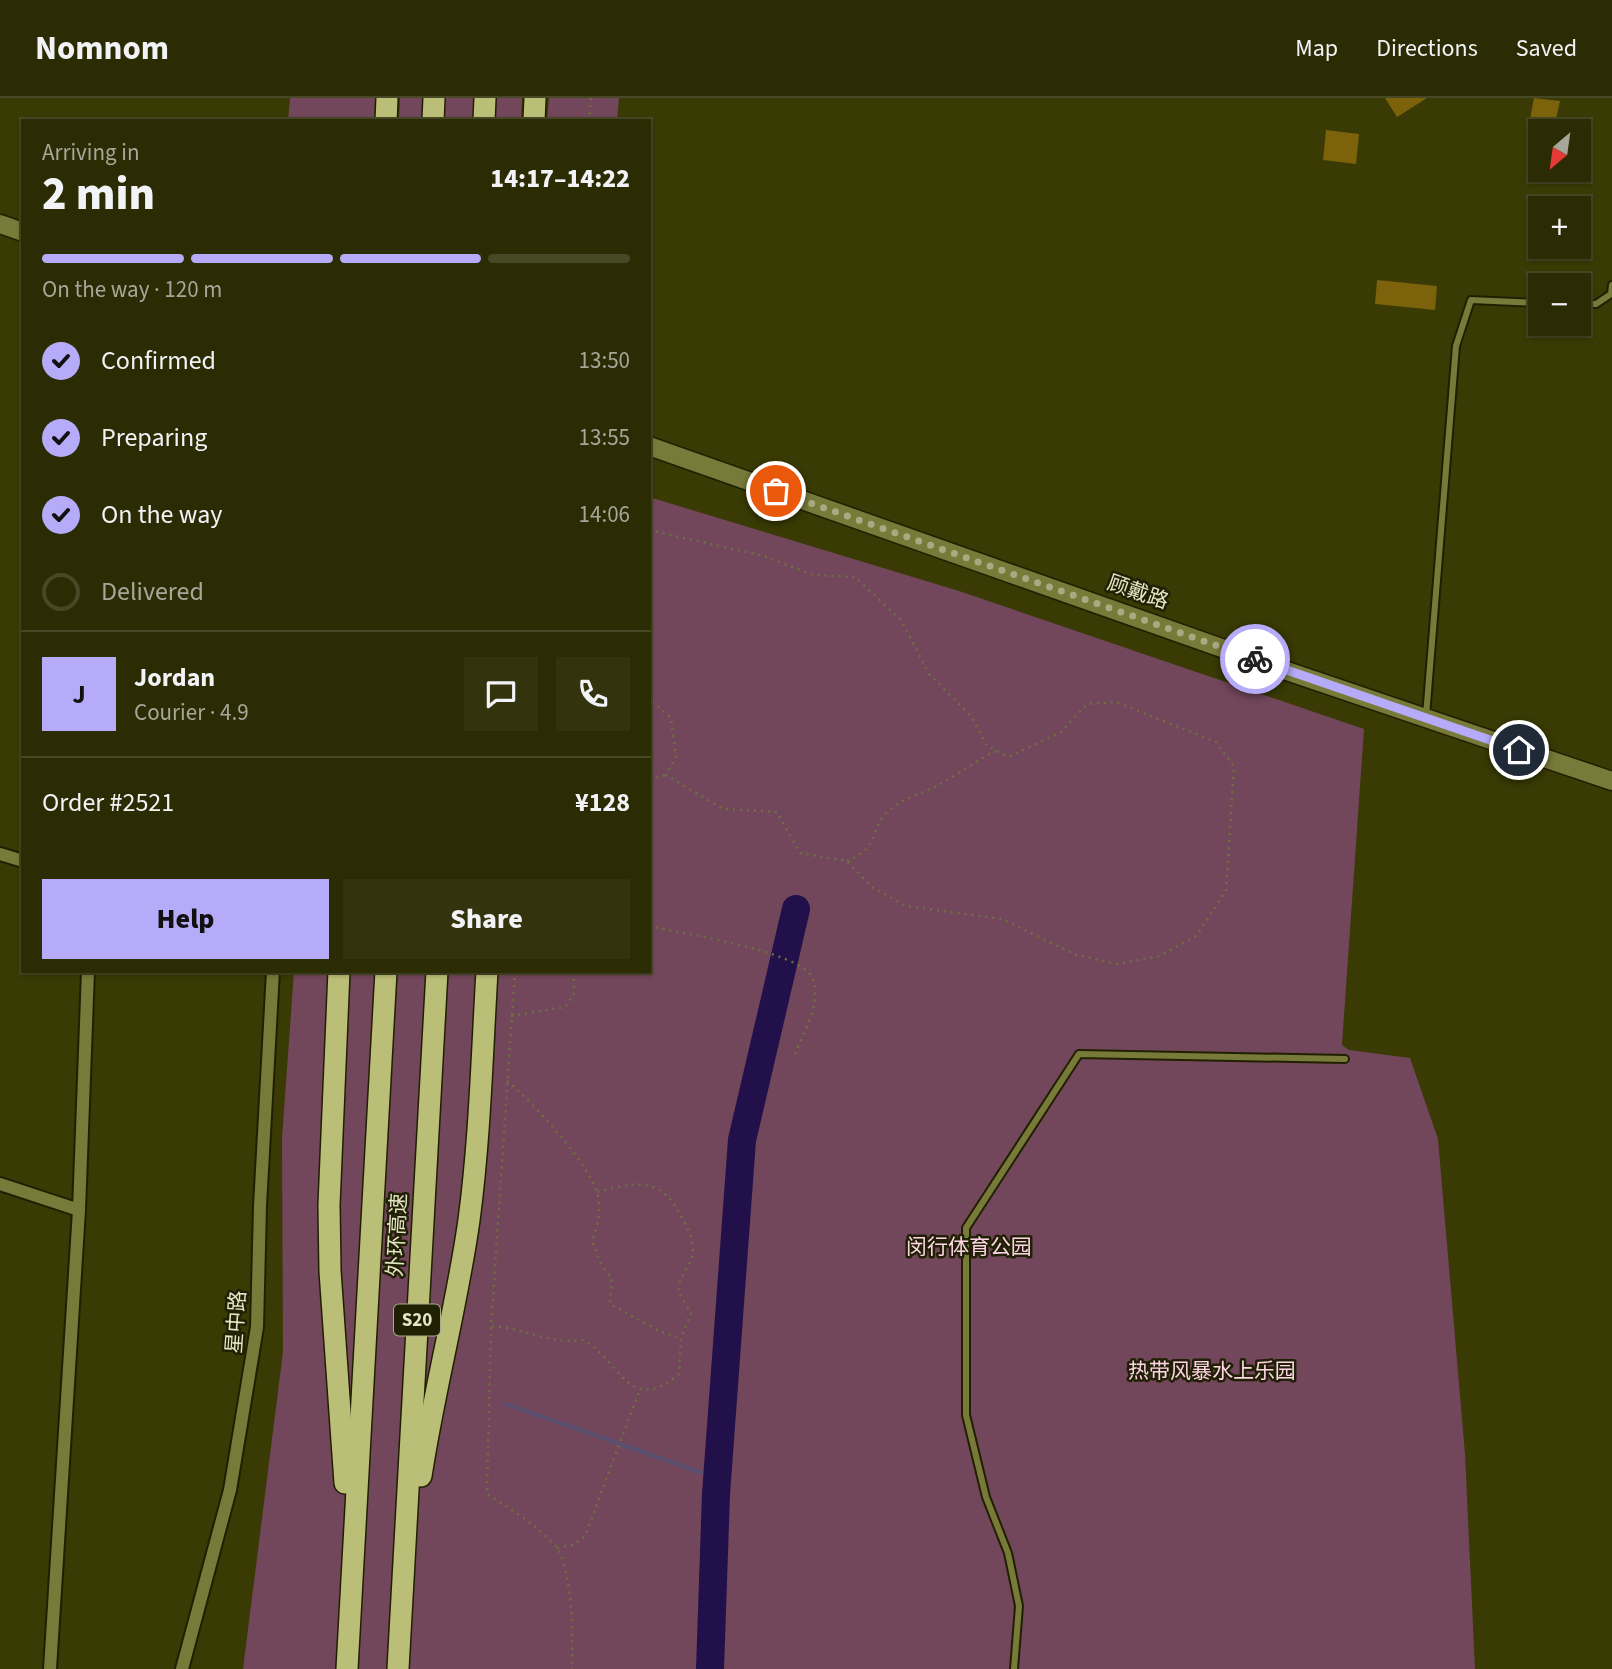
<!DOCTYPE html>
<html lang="en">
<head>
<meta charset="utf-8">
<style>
  body { margin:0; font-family:"Source Sans 3","Noto Sans SC",sans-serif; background:#33340d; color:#f1f3f6; height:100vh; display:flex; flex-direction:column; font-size:26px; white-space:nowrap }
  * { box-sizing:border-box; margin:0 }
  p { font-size:23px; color:#a6a79a }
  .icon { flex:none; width:38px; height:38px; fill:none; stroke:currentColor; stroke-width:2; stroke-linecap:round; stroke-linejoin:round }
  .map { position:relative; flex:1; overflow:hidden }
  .details { position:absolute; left:21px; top:21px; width:630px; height:854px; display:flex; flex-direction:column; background:#2b2c03; border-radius:0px; box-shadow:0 2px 5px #0004,0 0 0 2px #474825 }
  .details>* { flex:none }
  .needle { width:46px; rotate:209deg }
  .tools { position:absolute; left:1528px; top:21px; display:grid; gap:14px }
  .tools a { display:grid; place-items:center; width:63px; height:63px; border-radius:0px; background:#2b2c03; box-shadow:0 2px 5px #0004,0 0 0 2px #474825; font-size:35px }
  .pin { position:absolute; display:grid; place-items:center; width:60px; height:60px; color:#fff; margin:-30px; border:4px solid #fff; border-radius:50%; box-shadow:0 2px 7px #0007 }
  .courier { position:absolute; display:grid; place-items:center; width:70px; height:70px; margin:-35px; border:5px solid #b6abf8; border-radius:50%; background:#fff; color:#222; box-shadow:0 2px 9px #0007 }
  .overview em { font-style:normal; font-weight:800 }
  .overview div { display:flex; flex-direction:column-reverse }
  .overview { display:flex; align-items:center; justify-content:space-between; height:119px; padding:0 21px }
  h1 { font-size:46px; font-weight:800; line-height:52px }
  .bar { display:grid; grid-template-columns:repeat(4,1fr); gap:10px 7px; align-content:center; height:84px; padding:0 21px }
  .bar i { height:9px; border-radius:5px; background:#474825 }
  .bar .current { background:#b6abf8 }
  .bar p { grid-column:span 4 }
  .line { display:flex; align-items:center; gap:18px; padding:0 21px; border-top:2px solid #474825 }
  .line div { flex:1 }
  .round { display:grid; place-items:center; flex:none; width:74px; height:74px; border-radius:0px; background:#33340d }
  ol { padding:0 21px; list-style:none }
  li { display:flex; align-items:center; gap:21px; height:77px }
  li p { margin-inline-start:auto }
  li .icon { padding:7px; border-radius:50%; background:#b6abf8; color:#111; stroke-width:4 }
  li:last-child { color:#a6a79a }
  li i { width:38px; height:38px; border:4px solid #474825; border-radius:50% }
  .action { display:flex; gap:14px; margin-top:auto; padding:14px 21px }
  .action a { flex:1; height:80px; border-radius:0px; background:#b6abf8; color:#111; font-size:28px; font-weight:800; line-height:80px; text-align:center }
  .action a+a { background:#33340d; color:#f1f3f6 }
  header { display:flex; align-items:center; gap:42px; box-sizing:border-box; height:98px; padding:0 35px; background:#2b2c03; border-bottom:2px solid #474825 }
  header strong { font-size:33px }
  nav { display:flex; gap:38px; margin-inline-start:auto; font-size:24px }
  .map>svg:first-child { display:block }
</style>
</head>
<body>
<header>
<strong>Nomnom</strong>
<nav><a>Map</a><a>Directions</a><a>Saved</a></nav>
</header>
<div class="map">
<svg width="1612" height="1571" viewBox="0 0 1612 1571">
  <rect width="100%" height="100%" fill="#393a04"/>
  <!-- green -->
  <g fill="#72465b">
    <polygon points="290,0 375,0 374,23 288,23"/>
    <polygon points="400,0 522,0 521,23 399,23"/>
    <polygon points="549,0 619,0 617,23 547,23"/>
    <polygon points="649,399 959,493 1364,631 1342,947 1349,952 1410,960 1438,1041 1465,1356 1475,1571 243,1571 283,1254 282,1041 294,873 649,873"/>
  </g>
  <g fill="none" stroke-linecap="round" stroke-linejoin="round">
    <!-- stream -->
    <polyline stroke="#5c506f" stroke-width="4.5" points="506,1306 717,1380"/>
    <!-- river -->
    <polyline stroke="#21104a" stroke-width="28" points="710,1571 716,1396 742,1042 796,811"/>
  </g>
  <!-- building -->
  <g fill="#7c620a">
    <polygon points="1385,0 1427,0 1397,19"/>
    <polygon points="1534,0 1560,3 1555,26 1530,21"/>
    <polygon points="1326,32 1359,36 1356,66 1323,62"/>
    <polygon points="1377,182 1437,188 1435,212 1375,206"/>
  </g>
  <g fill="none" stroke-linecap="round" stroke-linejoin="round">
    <defs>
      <g id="service">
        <polyline points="1578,206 1596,206 1611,196 1612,187"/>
        <polyline points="1426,618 1456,248 1471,202 1540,205"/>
        <polyline points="1014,1571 1019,1508 1008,1455 986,1399 966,1317 966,1130 1079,956 1345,961"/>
      </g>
      <g id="minor">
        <polyline points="0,756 23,763"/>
        <polyline points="0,1086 79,1112"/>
        <polyline points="50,1571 79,1112 88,873"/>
        <polyline points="182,1571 230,1392 257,1229 260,1108 273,873"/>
      </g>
      <g id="secondary">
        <polyline points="0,126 23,134"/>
        <polyline points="649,348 1281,571 1612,683"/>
      </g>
      <g id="motorway">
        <polyline points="386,23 387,0"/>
        <polyline points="433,23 434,0"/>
        <polyline points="484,23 485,0"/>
        <polyline points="534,23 535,0"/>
        <polyline points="339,873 329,1107 330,1173 345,1385"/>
        <path d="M421,1378c13,-86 36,-170 48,-256 11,-82 13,-166 18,-249"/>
        <polyline points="347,1571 386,873"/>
        <polyline points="398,1571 437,873"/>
      </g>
    </defs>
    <!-- service casing -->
    <use href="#service" stroke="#202000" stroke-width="10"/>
    <!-- minor casing -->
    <use href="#minor" stroke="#202000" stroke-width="16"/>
    <!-- secondary casing -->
    <use href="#secondary" stroke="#202000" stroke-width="21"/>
    <!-- motorway casing -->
    <use href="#motorway" stroke="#202000" stroke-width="24"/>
    <!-- path -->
    <g stroke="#6f7041" stroke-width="2.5" stroke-dasharray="2 5" stroke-linecap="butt">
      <polyline points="589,23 591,0"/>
      <polyline points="649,432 764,458 813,477 855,479 901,522 929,576 971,618 987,648 1009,659 1061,634 1087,606 1116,604 1216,644 1234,669 1226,793 1197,837 1160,858 1116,866 1074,856 1002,821 906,808 872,789 847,763 800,755 777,714 723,711 666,677 676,658 671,620 649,601"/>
      <polyline points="649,681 666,677"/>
      <path d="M847,763c36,-14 20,-33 44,-52 14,-12 28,-14 44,-22 20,-10 40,-26 61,-36"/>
      <path d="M649,828c31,7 150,25 163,51 11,24 -8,55 -17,77"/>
      <path d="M515,873l-24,355 -4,168c21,13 54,34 69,53 17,23 17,93 16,122"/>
      <polyline points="511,918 565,909 574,897 574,873"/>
      <path d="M507,983c24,19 81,82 90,111 5,17 1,34 -5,49l10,25 10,12 -2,26 51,28 20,6"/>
      <path d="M492,1228c30,2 62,19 91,14 38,20 45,77 96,34l2,-36 10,-25c-3,-6 -8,-12 -11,-19 -6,-16 14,-28 13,-45 0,-12 -7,-24 -13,-35 -21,-39 -46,-31 -83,-22"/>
      <polyline points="557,1450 573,1447 585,1438 640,1291"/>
    </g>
    <!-- service -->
    <use href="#service" stroke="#787a39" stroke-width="6"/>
    <!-- minor -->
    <use href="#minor" stroke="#787a39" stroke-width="12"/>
    <!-- secondary -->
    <use href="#secondary" stroke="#787a39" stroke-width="18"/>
    <!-- motorway -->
    <use href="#motorway" stroke="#bbbe77" stroke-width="21"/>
  </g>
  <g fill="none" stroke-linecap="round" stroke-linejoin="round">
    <!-- done -->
    <polyline stroke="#a8aa81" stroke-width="7" stroke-dasharray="0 12.6" points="776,393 1255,561"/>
    <!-- route -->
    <polyline stroke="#b6abf8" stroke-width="9" points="1255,561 1519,652"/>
  </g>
  <g text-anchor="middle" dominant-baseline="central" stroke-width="5" stroke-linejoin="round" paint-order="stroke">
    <!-- shield labels -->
    <rect fill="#202005" stroke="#a9ab8b" stroke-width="2" x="394" y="1206.5" width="46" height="31" rx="5"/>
    <g font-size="19" font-weight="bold" fill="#e4e6c5">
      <text x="417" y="1222">S20</text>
    </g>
    <!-- street labels -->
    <g font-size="21" fill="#e4e6c5" stroke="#202005">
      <text transform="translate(1138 494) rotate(19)">顾戴路</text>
      <text transform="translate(397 1137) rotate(-87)">外环高速</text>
      <text transform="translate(236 1224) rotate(-86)">星中路</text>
    </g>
    <!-- park labels -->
    <g font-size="21" fill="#fed4e6" stroke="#202005">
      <text x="969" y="1149">闵行体育公园</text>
      <text x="1212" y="1273">热带风暴水上乐园</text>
    </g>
  </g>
</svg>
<div class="tools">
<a><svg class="needle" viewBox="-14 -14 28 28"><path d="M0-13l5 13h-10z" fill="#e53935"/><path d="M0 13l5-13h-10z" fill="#a6a79a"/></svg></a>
<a>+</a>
<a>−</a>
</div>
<div class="pin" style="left:776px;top:393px;background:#ea580c"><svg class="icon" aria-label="bag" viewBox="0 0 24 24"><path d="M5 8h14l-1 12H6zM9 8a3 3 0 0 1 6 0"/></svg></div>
<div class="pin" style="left:1519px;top:652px;background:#1f2937"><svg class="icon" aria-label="home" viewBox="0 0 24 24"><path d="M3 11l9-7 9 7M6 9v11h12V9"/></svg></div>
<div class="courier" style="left:1255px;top:561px"><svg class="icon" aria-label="bike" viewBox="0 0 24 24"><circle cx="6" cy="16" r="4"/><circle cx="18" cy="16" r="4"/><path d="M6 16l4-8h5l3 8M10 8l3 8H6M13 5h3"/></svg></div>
<section class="details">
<div class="overview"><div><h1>2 min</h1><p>Arriving in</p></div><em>14:17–14:22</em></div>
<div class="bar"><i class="current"></i><i class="current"></i><i class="current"></i><i></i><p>On the way · 120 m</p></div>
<ol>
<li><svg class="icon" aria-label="check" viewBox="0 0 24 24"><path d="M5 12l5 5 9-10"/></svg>Confirmed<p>13:50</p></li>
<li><svg class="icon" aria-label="check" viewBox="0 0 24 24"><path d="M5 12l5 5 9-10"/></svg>Preparing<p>13:55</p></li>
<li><svg class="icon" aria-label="check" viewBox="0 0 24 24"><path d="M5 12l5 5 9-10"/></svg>On the way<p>14:06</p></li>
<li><i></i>Delivered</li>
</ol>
<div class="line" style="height:126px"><b class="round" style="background:#b6abf8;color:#111">J</b><div><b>Jordan</b><p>Courier · 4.9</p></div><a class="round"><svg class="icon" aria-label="chat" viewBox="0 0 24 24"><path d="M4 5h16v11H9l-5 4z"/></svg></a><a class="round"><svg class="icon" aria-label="phone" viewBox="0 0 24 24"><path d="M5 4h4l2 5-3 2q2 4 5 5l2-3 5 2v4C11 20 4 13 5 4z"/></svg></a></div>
<div class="line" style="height:91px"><div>Order #2521</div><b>¥128</b></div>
<div class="action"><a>Help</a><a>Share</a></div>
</section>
</div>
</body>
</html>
